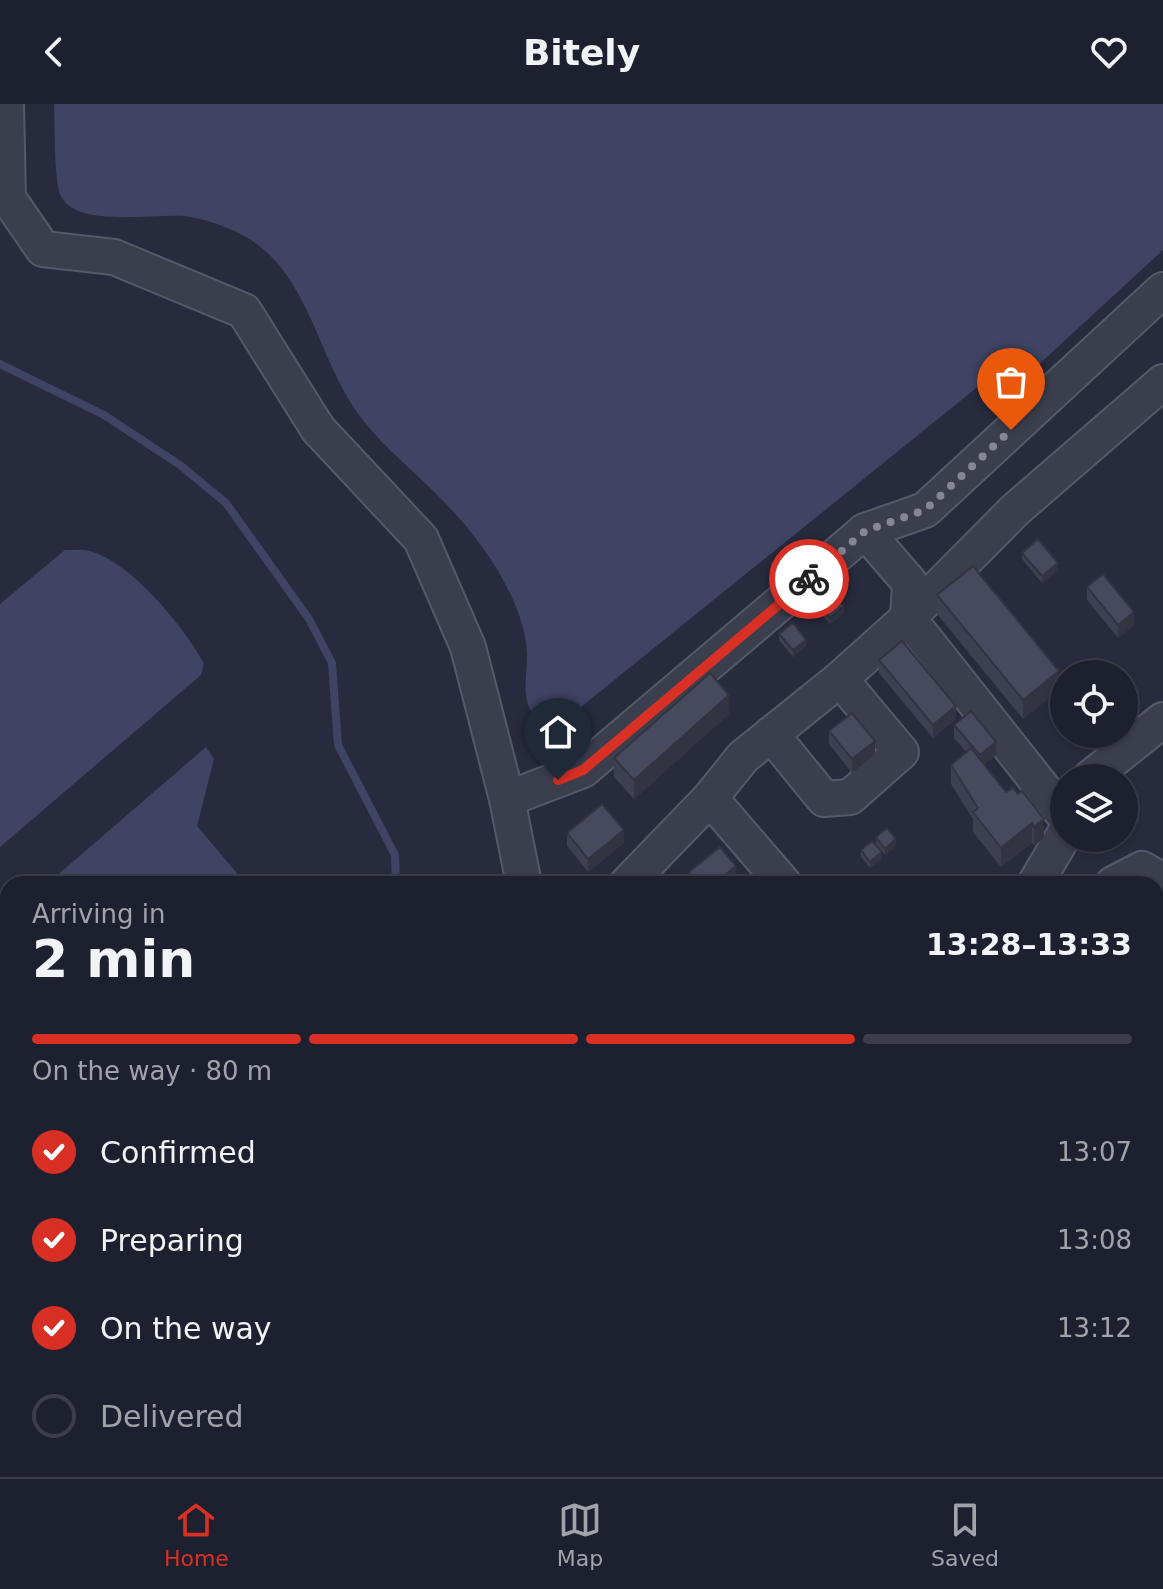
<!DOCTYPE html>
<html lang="en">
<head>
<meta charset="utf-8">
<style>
  body { margin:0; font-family:"DejaVu Sans",sans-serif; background:#2a2d3a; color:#f1f3f6; height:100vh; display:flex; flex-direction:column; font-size:30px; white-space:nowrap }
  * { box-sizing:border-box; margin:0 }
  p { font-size:26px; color:#a0a3aa }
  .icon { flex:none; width:44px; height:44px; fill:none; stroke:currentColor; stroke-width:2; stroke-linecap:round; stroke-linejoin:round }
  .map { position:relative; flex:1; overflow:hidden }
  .details { position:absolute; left:0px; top:772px; width:1164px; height:602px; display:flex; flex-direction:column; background:#1d202e; border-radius:24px 24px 0 0; box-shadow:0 2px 6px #0004,0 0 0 2px #3b3e4a }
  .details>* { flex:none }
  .buttons { position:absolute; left:1050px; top:556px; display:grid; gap:16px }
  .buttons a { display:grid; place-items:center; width:88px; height:88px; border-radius:50%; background:#1d202e; box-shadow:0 2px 6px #0004,0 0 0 2px #3b3e4a; font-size:40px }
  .pin { position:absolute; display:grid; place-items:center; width:68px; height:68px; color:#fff; margin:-82px -34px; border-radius:50% 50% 50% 0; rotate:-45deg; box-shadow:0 0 8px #0007 }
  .pin .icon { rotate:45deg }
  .courier { position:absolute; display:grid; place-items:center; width:80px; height:80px; margin:-40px; border:6px solid #d93025; border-radius:50%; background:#fff; color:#222; box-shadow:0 2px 10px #0007 }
  .summary em { font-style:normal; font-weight:800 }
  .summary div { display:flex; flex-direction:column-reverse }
  .summary { display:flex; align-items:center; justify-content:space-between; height:136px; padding:0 32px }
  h1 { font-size:52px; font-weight:800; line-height:60px }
  .bar { display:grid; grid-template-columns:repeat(4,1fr); gap:12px 8px; align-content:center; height:96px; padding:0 32px }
  .bar i { height:10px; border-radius:6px; background:#3b3e4a }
  .bar .on { background:#d93025 }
  .bar p { grid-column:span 4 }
  ol { padding:0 32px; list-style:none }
  li { display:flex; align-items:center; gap:24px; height:88px }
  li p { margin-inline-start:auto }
  li .icon { padding:8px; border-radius:50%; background:#d93025; color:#fff; stroke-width:4 }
  li:last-child { color:#a0a3aa }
  li i { width:44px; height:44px; border:4px solid #3b3e4a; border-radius:50% }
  header { display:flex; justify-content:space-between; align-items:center; height:104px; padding:0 32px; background:#1d202e; font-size:36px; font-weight:800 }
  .tab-bar { display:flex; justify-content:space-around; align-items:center; height:112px; border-top:2px solid #3b3e4a; background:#1d202e; font-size:22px; color:#a0a3aa }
  .tab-bar a { display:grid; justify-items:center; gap:4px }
  .tab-bar .on { color:#d93025 }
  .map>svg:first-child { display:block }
</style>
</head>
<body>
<header><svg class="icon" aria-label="back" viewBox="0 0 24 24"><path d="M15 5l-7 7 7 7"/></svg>Bitely<svg class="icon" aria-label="heart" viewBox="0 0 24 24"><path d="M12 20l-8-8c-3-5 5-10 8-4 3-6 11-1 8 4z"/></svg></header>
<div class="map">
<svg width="1163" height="1373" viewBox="0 0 1163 1373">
  <rect width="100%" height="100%" fill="#272b3d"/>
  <!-- water -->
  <g fill="#3f4464">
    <path d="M54,0h1109v146l-141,130 -32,-3 -414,334c-14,11 -33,20 -45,0 -10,-18 -3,-41 -4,-60 -4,-52 -45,-110 -80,-146 -27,-29 -61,-55 -85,-86 -44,-56 -51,-143 -114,-181 -15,-9 -40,-18 -57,-21 -30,-6 -117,14 -131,-23 -6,-16 -5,-70 -6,-90z"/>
    <path d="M65,446c8,0 18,-1 25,1 42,12 93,75 114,112l-3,12 -201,172v-243z"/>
    <polygon points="206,643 214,655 197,722 246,780 47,780"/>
    <polygon points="8,814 8,1132 0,1134 0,821"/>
    <polygon points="1156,823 1163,831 1163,1175 1156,1166"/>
    <polygon points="1156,1311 1163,1320 1163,1373 924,1373 933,1366 1156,1366"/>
    <polygon points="27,1366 285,1366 287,1373 28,1373"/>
  </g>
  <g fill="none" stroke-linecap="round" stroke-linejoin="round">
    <!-- stream -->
    <g stroke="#3f4464" stroke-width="8">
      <polyline points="0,260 104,311 180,361 226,399 309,515 332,559 338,641 395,751 396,780"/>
      <polyline points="394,1366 395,1373"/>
    </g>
    <defs>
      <g id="minor">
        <polyline points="6,0 8,94 43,145 114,153 244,207 318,325 421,435 468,543 507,695"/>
        <polyline points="865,427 925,406 1163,186"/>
        <polyline points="840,575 908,514 1064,711"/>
        <polyline points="1090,674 1163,616"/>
        <polyline points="710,694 784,780"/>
        <polyline points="524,780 507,695 583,666 865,427 910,479 908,514 1015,406 1163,278"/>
        <polyline points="627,780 710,694 743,653 840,575 901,648 850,693 824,695 771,630"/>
        <polyline points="1035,780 1064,731"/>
        <polyline points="1113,780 1142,765 1163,777"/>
        <polyline points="1156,1243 1163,1251"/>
        <polyline points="0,1347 8,1337"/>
        <polyline points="458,1366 460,1373"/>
        <polyline points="740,1366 746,1373"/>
        <polyline points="876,1373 884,1366"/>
      </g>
    </defs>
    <!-- minor casing -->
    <use href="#minor" stroke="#565968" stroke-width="38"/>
    <!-- minor -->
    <use href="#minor" stroke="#3b3e4d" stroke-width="34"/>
  </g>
  <!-- wall -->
  <g fill="#3d4051">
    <polygon points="1022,449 1058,466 1042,479 1022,455"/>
    <polygon points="1087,483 1134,521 1118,534 1087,496"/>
    <polygon points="937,491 1059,586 1023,615 937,510"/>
    <polygon points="815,495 844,509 830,520 815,502"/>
    <polygon points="779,530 806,542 793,553 779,536"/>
    <polygon points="879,556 956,615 933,634 879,569"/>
    <polygon points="729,610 634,695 614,673 614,654"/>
    <polygon points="954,621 996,651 984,660 1044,734 1034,742 1032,739 1001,763 973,728 973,715 951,680 951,661 966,648 954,634"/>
    <polygon points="829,627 875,650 852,669 829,640"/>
    <polygon points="567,729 624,739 588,768 567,742"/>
    <polygon points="876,733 896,742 885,751 876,740"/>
    <polygon points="861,746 882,755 870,764 861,753"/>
    <polygon points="689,768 736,776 730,780 689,780"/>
  </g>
  <!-- shaded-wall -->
  <g fill="#323442">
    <polygon points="1058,459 1058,466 1042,479 1042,472"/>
    <polygon points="844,502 844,509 830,520 830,514"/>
    <polygon points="1134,508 1134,521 1118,534 1118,521"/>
    <polygon points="806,536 806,542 793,553 793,546"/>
    <polygon points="1059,567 1059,586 1023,615 1023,596"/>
    <polygon points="729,591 729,610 634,695 634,676"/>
    <polygon points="956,602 956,615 933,634 933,621"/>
    <polygon points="875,637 875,650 852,669 852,655"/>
    <polygon points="996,638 996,651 980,664 980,651"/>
    <polygon points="1044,715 1044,734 1034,742 1034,723"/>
    <polygon points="1032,719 1032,739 1001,763 1001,744"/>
    <polygon points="624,726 624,739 588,768 588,755"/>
    <polygon points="896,735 896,742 885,751 885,745"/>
    <polygon points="882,748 882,755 870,764 870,758"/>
    <polygon points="736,762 736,776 730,780 714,780"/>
  </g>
  <!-- building -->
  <g fill="#474a5e" stroke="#323442" stroke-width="2">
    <polygon points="1038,435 1058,459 1042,472 1022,449"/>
    <polygon points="973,462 1059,567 1023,596 937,491"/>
    <polygon points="1103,470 1134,508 1118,521 1087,483"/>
    <polygon points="829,484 844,502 830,514 815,495"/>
    <polygon points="793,519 806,536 793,546 779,530"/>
    <polygon points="902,537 956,602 933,621 879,556"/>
    <polygon points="710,569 729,591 634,676 614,654"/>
    <polygon points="971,607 996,638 980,651 954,621"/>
    <polygon points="852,609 875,637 852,655 829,627"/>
    <polygon points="971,644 1006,688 1013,684 1018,690 1022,687 1044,715 1034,723 1032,719 1001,744 973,708 978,704 951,661"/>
    <polygon points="602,700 624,726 588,755 567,729"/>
    <polygon points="887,724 896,735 885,745 876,733"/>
    <polygon points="872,737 882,748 870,758 861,746"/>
    <polygon points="720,743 736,762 714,780 698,780 689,768"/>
  </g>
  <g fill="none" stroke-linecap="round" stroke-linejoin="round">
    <!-- done -->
    <polyline stroke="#858797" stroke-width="8" stroke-dasharray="0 14.4" points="809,475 865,427 925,406 1011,326"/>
    <!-- route -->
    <polyline stroke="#d93025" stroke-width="10" points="558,676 583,666 809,475"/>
  </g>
</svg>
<div class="buttons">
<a><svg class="icon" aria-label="locate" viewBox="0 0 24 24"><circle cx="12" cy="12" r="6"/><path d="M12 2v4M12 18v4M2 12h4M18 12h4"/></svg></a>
<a><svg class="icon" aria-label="layers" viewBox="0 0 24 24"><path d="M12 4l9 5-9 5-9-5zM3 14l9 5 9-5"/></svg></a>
</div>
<div class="pin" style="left:1011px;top:326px;background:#ea580c"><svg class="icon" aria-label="bag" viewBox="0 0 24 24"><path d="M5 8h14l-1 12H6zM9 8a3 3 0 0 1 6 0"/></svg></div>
<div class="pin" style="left:558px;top:676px;background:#1f2937"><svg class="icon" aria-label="home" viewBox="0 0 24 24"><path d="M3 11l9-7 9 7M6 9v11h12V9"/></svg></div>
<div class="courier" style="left:809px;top:475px"><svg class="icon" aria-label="bike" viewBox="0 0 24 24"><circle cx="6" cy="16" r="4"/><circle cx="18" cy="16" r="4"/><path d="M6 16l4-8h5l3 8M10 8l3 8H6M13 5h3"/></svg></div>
<section class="details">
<div class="summary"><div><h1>2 min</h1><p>Arriving in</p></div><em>13:28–13:33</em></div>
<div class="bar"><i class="on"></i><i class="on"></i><i class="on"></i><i></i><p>On the way · 80 m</p></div>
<ol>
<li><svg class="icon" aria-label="check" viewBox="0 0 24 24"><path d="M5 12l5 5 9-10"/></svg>Confirmed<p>13:07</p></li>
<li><svg class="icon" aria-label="check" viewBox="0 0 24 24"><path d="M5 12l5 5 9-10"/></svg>Preparing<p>13:08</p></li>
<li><svg class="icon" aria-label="check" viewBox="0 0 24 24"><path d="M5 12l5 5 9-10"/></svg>On the way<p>13:12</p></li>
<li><i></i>Delivered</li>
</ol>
</section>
</div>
<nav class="tab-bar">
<a class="on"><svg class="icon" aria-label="home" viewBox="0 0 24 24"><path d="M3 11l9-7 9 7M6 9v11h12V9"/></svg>Home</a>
<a><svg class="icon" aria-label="map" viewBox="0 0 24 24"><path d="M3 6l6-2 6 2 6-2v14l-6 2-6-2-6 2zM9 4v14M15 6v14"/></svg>Map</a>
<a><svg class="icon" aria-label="saved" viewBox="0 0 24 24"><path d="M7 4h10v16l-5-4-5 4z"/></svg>Saved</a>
</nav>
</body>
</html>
